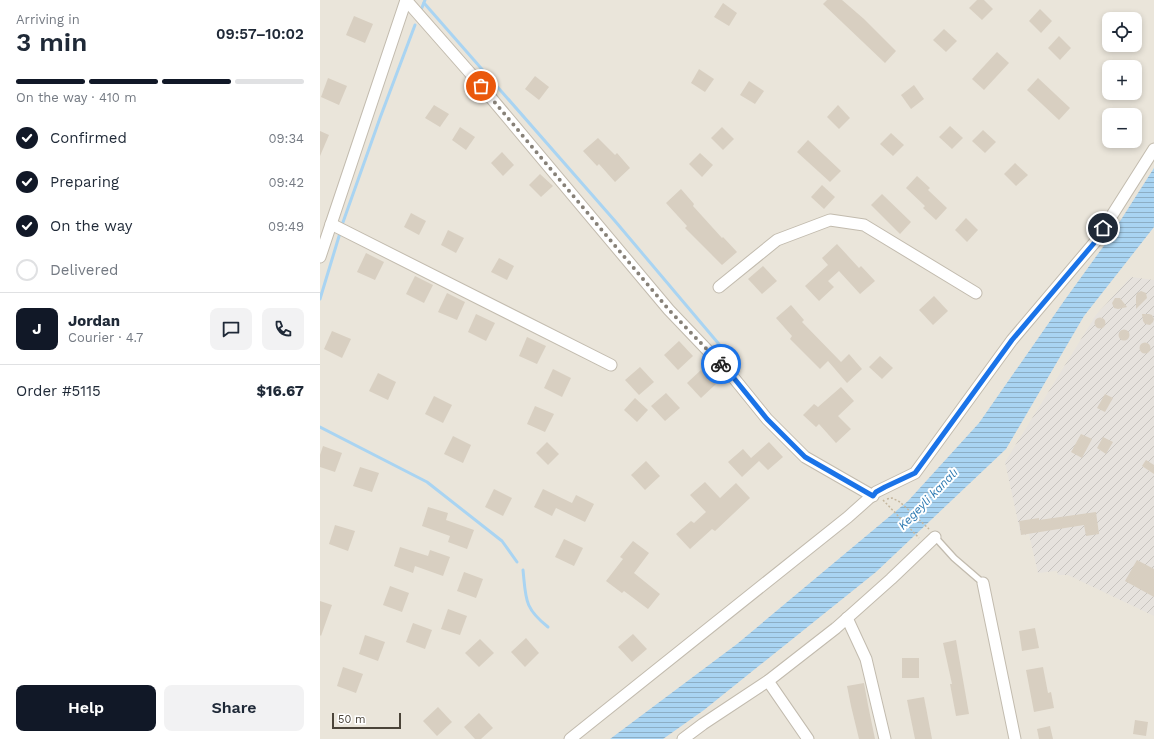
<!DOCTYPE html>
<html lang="en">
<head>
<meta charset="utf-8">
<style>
  body { margin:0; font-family:"Work Sans",sans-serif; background:#f2f2f3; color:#1f2937; height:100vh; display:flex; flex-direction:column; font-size:15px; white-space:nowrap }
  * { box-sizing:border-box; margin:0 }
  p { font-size:13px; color:#747a83 }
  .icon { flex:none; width:22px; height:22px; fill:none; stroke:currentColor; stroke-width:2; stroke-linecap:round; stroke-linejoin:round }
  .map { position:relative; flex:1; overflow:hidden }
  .panel { display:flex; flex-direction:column; background:#fff; width:320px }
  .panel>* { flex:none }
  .tools { position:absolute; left:782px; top:12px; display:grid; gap:8px }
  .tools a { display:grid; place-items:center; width:40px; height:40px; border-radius:8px; background:#fff; box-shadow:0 2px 6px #0003; font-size:20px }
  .scale { position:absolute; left:12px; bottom:10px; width:69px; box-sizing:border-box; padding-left:4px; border:2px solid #4b4439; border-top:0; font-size:11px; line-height:14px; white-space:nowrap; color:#4b4439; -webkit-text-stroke:3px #fff; paint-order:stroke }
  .pin { position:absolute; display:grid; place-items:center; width:34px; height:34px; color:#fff; margin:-17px; border:2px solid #fff; border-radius:50%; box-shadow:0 1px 4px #0007 }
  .courier { position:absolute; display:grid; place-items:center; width:40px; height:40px; margin:-20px; border:3px solid #1a73e8; border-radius:50%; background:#fff; color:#222; box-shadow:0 1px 5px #0007 }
  .overview em { font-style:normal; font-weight:600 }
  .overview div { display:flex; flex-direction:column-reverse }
  .overview { display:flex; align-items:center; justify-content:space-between; height:68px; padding:0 16px }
  h1 { font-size:26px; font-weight:600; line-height:30px }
  .bar { display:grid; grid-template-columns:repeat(4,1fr); gap:6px 4px; align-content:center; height:48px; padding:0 16px }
  .bar i { height:5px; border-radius:3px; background:#e0e1e3 }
  .bar .on { background:#111827 }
  .bar p { grid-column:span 4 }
  .line { display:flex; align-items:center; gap:10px; padding:0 16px; border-top:1px solid #e0e1e3 }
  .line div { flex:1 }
  .round { display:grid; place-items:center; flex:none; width:42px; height:42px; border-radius:8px; background:#f2f2f3 }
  ol { padding:0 16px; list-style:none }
  li { display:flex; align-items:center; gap:12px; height:44px }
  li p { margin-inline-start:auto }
  li .icon { padding:4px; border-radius:50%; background:#111827; color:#fff; stroke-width:4 }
  li:last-child { color:#747a83 }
  li i { width:22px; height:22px; border:2px solid #e0e1e3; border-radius:50% }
  .cta { display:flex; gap:8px; margin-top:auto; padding:8px 16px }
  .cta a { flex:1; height:46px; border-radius:8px; background:#111827; color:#fff; font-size:16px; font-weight:600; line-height:46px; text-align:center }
  .cta a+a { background:#f2f2f3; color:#1f2937 }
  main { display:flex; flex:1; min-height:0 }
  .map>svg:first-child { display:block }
</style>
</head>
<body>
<main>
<section class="panel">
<div class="overview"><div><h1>3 min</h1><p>Arriving in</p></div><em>09:57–10:02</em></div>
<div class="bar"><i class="on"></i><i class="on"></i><i class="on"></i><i></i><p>On the way · 410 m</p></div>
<ol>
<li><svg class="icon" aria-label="check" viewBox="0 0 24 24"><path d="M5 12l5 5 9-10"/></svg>Confirmed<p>09:34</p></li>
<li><svg class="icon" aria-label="check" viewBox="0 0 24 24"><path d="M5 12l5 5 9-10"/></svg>Preparing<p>09:42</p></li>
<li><svg class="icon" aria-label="check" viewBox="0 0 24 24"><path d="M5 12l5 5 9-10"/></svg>On the way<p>09:49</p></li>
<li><i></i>Delivered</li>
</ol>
<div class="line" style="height:72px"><b class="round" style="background:#111827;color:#fff">J</b><div><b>Jordan</b><p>Courier · 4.7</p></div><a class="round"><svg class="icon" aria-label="chat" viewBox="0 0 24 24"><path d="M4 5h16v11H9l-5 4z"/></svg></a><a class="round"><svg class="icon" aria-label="phone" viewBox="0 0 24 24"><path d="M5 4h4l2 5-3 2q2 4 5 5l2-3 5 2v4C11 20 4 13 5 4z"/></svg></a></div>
<div class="line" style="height:52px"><div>Order #5115</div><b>$16.67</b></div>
<div class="cta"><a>Help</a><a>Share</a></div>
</section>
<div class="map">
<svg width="834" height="739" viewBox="0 0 834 739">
  <defs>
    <pattern id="industrial-furrows" width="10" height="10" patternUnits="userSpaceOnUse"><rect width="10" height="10" fill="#e6e2dd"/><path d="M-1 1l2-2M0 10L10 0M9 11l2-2" fill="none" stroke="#c7c3be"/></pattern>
    <pattern id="water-rules" width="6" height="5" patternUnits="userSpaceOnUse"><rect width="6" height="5" fill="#a9d4f2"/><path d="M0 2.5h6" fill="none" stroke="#8caec5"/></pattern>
  </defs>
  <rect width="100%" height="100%" fill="#f6f3ec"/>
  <!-- residential -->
  <path fill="#eae5da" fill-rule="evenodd" d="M0,0h834v739h-834zM789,19h26v26h-26zM789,67h26v26h-26zM789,115h26v26h-26z"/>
  <!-- industrial -->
  <polygon fill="url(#industrial-furrows)" points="811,277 834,280 834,616 748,575 738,575 737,571 718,573 709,534 701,535 685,462 776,315"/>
  <!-- water -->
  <polygon fill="url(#water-rules)" points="834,168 834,227 764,316 686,449 556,572 384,710 343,739 290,739 417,644 588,501 659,423 744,301 788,240"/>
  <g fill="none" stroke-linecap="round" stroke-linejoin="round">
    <!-- stream -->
    <g stroke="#a9d4f2" stroke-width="3">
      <polyline points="104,3 295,221 409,356"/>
      <polyline points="101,10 105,0"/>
      <polyline points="22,225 60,118 95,25"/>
      <polyline points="0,299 20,233"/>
      <polyline points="0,427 107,482 182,541 197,562"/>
      <path d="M203,570c3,29 1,38 25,57"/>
    </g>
  </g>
  <!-- building -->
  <g fill="#d8cfc1">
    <polygon points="507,0 522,0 544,19 576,51 565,63 503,4"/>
    <polygon points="657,0 664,0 673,9 662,20 649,8"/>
    <polygon points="403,3 417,13 409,26 394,17"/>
    <polygon points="720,9 732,21 721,33 709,21"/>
    <polygon points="34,16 53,24 45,43 26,35"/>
    <polygon points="624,29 637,41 626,52 613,40"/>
    <polygon points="739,36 751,48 740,60 728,48"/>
    <polygon points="677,52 689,63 664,90 652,79"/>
    <polygon points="379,69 394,79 385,92 371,83"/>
    <polygon points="215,76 229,87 219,100 205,89"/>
    <polygon points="8,78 27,86 19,105 1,97"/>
    <polygon points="718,78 750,108 739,120 707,90"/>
    <polygon points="429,81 444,91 435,104 420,95"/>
    <polygon points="594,85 604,99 591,109 581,95"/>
    <polygon points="114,105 129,114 120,127 105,118"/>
    <polygon points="518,105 530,118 519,129 507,117"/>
    <polygon points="630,126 643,138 632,149 619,137"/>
    <polygon points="140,127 155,137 146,150 132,140"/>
    <polygon points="402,127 414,139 403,150 391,138"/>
    <polygon points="663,130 676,142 665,153 652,141"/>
    <polygon points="0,131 9,135 0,156"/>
    <polygon points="571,133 584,145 573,156 560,144"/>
    <polygon points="278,138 295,155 297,153 310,168 295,182 279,164 277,166 263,151"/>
    <polygon points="488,140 521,171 510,182 477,152"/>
    <polygon points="182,152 194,165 183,176 171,163"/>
    <polygon points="380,153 393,165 382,177 369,164"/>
    <polygon points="695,163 708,175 696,186 684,174"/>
    <polygon points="220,174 233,186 221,197 209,185"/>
    <polygon points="597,176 610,188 608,190 627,208 616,220 603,208 605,206 586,188"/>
    <polygon points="502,185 515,197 504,209 491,197"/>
    <polygon points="361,189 374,204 373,206 402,238 403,237 417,252 402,265 365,228 367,226 346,203"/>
    <polygon points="562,194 591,222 580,234 551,205"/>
    <polygon points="91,213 106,221 99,235 84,227"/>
    <polygon points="646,218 658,230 647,242 635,230"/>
    <polygon points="128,230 144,238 136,253 121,245"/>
    <polygon points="517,244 539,268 541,266 555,281 540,294 519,271 508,281 514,287 499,301 485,286 508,265 502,258"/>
    <polygon points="46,253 64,262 55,280 37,272"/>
    <polygon points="179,258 194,266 187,280 171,272"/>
    <polygon points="443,266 457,281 442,294 428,279"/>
    <polygon points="95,276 113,285 104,303 86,294"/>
    <polygon points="821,291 826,293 827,298 816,309 816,296 817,293"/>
    <polygon points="127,293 145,302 137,320 118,312"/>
    <polygon points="614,296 628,311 613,325 599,310"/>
    <polygon points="795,298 800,298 807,307 798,309 794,308 792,303"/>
    <polygon points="471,305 484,320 482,322 521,362 529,354 542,369 527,383 508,361 500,369 470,339 472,336 456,318"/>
    <polygon points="156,314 175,323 166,341 148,332"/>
    <polygon points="822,314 829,314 832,315 834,319 833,322 830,325 825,324 823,321"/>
    <circle cx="780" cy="323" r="5.5"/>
    <circle cx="804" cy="335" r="5.5"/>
    <polygon points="12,331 31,339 22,358 4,349"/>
    <polygon points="207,337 226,346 217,364 199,356"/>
    <polygon points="359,341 373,356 358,370 344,355"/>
    <circle cx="825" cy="348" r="5.5"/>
    <polygon points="560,356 573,368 562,379 549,367"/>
    <polygon points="320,367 334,382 319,395 305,380"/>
    <polygon points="233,369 251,378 242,397 224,388"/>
    <polygon points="382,369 396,384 381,398 367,383"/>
    <polygon points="58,373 76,382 68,400 49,391"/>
    <polygon points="521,387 534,401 518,416 531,429 516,443 499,424 496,427 483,415 494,404 498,407"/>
    <polygon points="346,393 360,408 345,421 331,406"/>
    <polygon points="785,394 793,398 785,412 777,408"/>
    <polygon points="114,396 132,405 123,423 105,414"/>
    <polygon points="315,398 328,410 317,422 304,410"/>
    <polygon points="215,406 234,414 225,432 207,424"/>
    <polygon points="761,434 772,439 762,458 751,452"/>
    <polygon points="133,436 151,445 143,463 124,454"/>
    <polygon points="783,437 793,442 786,454 777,448"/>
    <polygon points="227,442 239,454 228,465 216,453"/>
    <polygon points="449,442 463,457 448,470 439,461 422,477 408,462 423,449 431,458"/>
    <polygon points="3,446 22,453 15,472 0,467 0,455"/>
    <polygon points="826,460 834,465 834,474 822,466"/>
    <polygon points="326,461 340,476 325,490 311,475"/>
    <polygon points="40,467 59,473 52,492 33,486"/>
    <polygon points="385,482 400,498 416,483 430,498 395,531 392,529 370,549 356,534 371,521 374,523 386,512 370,495"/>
    <polygon points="174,489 192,498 183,516 165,507"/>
    <polygon points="223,489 252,503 256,495 274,504 265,522 236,508 232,516 214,507"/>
    <polygon points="108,507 128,513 126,520 154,530 147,549 128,542 130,536 102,526"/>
    <polygon points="776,512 779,534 766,536 764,525 701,535 699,521 719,518 719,520"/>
    <polygon points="15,525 35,531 28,551 9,544"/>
    <polygon points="244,539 263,548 254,566 235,557"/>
    <polygon points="313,541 329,553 314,573 340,594 328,609 304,591 302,593 286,581 303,559 300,557"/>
    <polygon points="80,547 108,556 110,550 130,557 123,576 95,566 93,573 74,566"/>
    <polygon points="817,560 834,569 834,597 805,581"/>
    <polygon points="144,572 163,579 156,598 137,591"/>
    <polygon points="70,586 89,593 82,612 63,605"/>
    <polygon points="0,601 12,605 1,636 0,635"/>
    <polygon points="128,609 147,616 140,635 121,629"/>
    <polygon points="93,623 112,630 105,649 86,642"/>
    <polygon points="715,628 719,648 702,651 699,631"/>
    <polygon points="313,634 327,649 312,662 298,647"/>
    <polygon points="45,635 65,642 58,661 39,654"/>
    <polygon points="206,638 219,653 205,667 191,652"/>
    <polygon points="160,639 174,653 159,667 145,653"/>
    <polygon points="636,640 649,714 636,716 630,684 632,684 623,643"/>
    <rect x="582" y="658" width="17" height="20"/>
    <polygon points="23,667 43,674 36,693 17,686"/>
    <polygon points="723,667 728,693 731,692 734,708 714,712 706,670"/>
    <polygon points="544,683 548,705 555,739 539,739 531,706 527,686"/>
    <polygon points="604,697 612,739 595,739 587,700"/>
    <polygon points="118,707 132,722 117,736 103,721"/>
    <polygon points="159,713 173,728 161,739 155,739 144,727"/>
    <polygon points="815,720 828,722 826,736 813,734"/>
    <polygon points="730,726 733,739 719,739 717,729"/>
  </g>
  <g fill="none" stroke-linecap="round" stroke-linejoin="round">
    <defs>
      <polyline id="service" points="615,537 634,558 663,583"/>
      <g id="minor">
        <polyline points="86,0 151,74 349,310 413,377 447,419 485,457 553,496"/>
        <polyline points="11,224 291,365"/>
        <polyline points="0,257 86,0"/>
        <polyline points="399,287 457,240 510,220 544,225 656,293"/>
        <polyline points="663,583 695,739"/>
        <polyline points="527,618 546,659 565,739"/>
        <polyline points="448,681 488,739"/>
        <polyline points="250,739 528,517 556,492 595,473 692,340 775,242 834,149"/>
        <polyline points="363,739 383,724 448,681 516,628 571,579 615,537"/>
      </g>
    </defs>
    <!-- service casing -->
    <use href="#service" stroke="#c2bbae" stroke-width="8"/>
    <!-- minor casing -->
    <use href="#minor" stroke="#c2bbae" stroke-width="13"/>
    <!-- path -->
    <g stroke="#c4b79f" stroke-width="1.5" stroke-dasharray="2 2" stroke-linecap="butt">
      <polyline points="567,499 572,498 580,502 609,529"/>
      <polyline points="563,500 599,538"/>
    </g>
    <!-- service -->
    <use href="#service" stroke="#fff" stroke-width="5.5"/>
    <!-- minor -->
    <use href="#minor" stroke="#fff" stroke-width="11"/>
  </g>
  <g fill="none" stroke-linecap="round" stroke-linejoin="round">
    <!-- done -->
    <polyline stroke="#878178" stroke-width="4" stroke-dasharray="0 7.2" points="161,86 349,310 401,364"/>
    <!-- route -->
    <polyline stroke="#1a73e8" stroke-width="5" points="401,364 413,377 447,419 485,457 553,496 556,492 565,487 595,473 692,340 775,242 783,228"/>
  </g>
  <g text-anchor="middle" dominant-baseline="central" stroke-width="4" stroke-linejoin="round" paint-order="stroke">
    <!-- water labels -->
    <g font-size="12" font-style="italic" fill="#2e7ab2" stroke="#fff">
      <text transform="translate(608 499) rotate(-46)">Kegeyli kanalı</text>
    </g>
  </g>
</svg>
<div class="tools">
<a><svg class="icon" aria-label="locate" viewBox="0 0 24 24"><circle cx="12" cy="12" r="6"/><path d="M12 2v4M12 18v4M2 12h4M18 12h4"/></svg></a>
<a>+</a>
<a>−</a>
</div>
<div class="scale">50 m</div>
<div class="pin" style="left:161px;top:86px;background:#ea580c"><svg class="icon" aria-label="bag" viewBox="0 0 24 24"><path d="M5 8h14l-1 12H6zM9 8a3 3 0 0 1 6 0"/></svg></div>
<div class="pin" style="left:783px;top:228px;background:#1f2937"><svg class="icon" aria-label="home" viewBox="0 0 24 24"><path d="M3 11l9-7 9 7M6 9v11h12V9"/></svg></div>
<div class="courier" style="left:401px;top:364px"><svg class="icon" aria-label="bike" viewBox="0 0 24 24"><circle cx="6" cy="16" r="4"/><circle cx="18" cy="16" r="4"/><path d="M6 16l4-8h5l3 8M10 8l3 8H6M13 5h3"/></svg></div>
</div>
</main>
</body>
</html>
